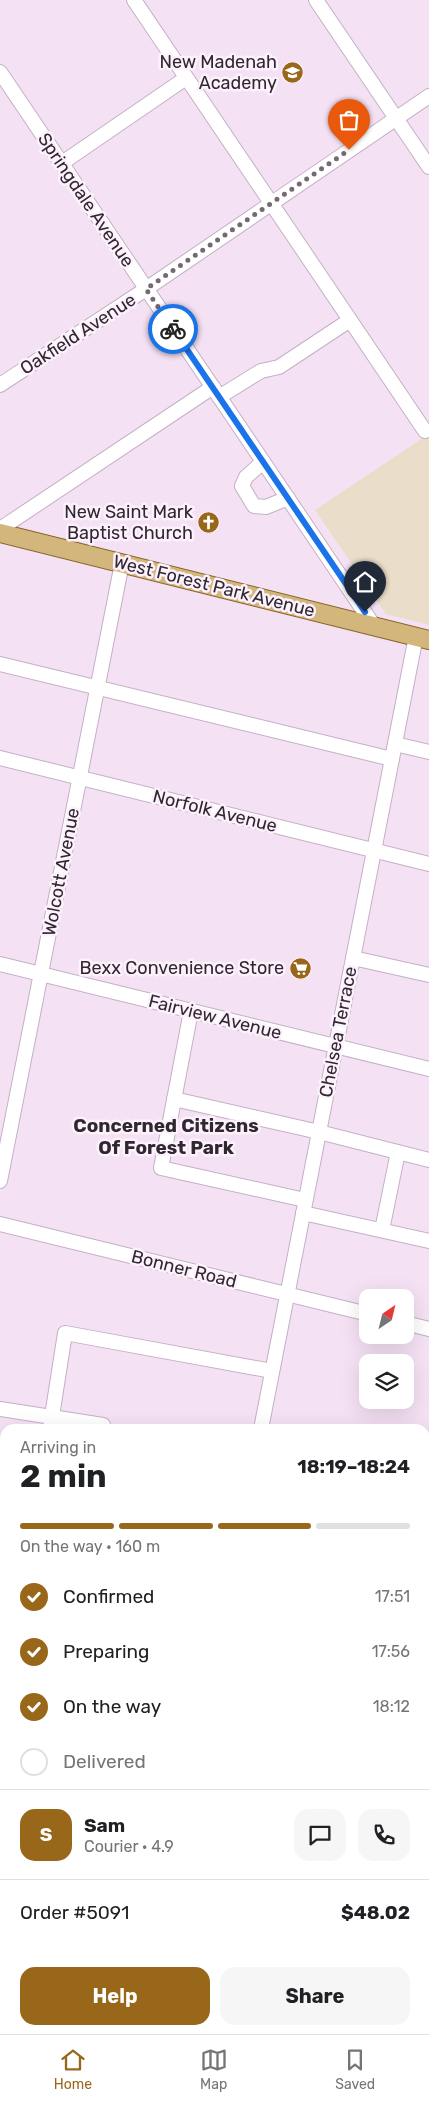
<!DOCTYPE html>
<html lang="en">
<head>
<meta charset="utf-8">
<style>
  body { margin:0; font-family:Rubik,sans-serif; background:#f6f6f6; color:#202124; height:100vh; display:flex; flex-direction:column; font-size:19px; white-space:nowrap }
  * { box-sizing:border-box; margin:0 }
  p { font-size:16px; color:#757577 }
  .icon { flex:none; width:28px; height:28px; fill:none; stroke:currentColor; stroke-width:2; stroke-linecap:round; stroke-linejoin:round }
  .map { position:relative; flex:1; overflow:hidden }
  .side { position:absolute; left:0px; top:1424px; width:430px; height:611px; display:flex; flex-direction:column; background:#fff; border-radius:15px 15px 0 0; box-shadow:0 5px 20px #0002 }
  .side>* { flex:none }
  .needle { width:32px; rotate:35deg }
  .buttons { position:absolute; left:359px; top:1289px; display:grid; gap:10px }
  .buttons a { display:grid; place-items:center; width:55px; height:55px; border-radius:10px; background:#fff; box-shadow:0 5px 20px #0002; font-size:25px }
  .pin { position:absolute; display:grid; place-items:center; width:42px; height:42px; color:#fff; margin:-51px -21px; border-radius:50% 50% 50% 0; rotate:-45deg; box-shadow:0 0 5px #0007 }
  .pin .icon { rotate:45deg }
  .courier { position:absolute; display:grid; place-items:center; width:50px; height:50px; margin:-25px; border:4px solid #1a73e8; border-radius:50%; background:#fff; color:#222; box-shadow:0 1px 6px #0007 }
  .head em { font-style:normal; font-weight:700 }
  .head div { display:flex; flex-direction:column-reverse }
  .head { display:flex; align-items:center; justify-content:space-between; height:85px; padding:0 20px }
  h1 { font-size:32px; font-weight:700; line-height:38px }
  .bar { display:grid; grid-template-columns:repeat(4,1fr); gap:8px 5px; align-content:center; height:60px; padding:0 20px }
  .bar i { height:6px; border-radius:4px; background:#e0e0e0 }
  .bar .active { background:#99671a }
  .bar p { grid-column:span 4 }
  .line { display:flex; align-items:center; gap:12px; padding:0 20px; border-top:1px solid #e0e0e0 }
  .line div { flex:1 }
  .round { display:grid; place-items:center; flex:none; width:52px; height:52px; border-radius:15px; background:#f6f6f6 }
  ol { padding:0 20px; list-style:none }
  li { display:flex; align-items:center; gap:15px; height:55px }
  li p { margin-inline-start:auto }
  li .icon { padding:5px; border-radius:50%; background:#99671a; color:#fff; stroke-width:4 }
  li:last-child { color:#757577 }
  li i { width:28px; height:28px; border:2px solid #e0e0e0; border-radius:50% }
  .button { display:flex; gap:10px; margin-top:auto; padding:10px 20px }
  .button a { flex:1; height:58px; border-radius:15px; background:#99671a; color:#fff; font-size:20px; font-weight:700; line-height:58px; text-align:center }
  .button a+a { background:#f6f6f6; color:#202124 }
  .tab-bar { display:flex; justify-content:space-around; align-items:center; height:70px; border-top:1px solid #e0e0e0; background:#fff; font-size:14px; color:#757577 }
  .tab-bar a { display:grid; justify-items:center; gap:2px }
  .tab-bar .active { color:#99671a }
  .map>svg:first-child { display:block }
</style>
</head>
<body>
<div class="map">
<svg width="429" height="2034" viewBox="0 0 429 2034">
  <defs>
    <pattern id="grass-dots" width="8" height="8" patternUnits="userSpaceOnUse" patternTransform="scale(1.25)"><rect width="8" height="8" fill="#cbdab6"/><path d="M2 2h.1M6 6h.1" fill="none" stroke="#afbb9d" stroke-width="1.8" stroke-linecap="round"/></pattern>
  </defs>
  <rect width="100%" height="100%" fill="#f5e1f4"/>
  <!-- education -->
  <polygon fill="#eaddc9" points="429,434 429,625 386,614 315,510"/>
  <!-- grass -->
  <polygon fill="url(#grass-dots)" points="5,1713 5,1767 0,1768 0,1722"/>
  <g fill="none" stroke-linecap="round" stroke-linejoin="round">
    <defs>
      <g id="minor">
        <polyline points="134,0 425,431"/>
        <polyline points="316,0 429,167"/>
        <polyline points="0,72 374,626"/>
        <polyline points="62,163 186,78"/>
        <polyline points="0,385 146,289 429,96"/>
        <polyline points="219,397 261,371 279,367 350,320"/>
        <polyline points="263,462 246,477 242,486 254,506 266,507 288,498"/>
        <polyline points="0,529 213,387"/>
        <polyline points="0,664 392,759"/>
        <polyline points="395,744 429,752"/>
        <polyline points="0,758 429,864"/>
        <polyline points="353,958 429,975"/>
        <polyline points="0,964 429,1069"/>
        <polyline points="191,1011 161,1168 305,1200"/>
        <polyline points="174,1099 319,1132 429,1160"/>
        <polyline points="0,1181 122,563"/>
        <polyline points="303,1213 429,1241"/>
        <polyline points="0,1224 368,1314"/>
        <polyline points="382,1230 398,1152"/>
        <polyline points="405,1323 429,1329"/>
        <polyline points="0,1409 103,1425"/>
        <polyline points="50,1429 65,1333 272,1371"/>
        <polyline points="261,1429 416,636"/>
        <polyline points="0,1520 5,1521"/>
        <polyline points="425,1600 429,1600"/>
        <polyline points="0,1624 5,1624"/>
        <polyline points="425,1691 429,1692"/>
        <polyline points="425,1722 429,1716"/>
        <polyline points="0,1923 5,1926"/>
        <polyline points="0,2009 5,2001"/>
        <polyline points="169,2030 175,2034"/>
        <polyline points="227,2034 230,2030"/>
      </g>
      <polyline id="major" points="0,533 429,640"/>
    </defs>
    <!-- minor casing -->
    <use href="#minor" stroke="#c3b1c3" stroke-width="16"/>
    <!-- major casing -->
    <use href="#major" stroke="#866428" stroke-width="20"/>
    <!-- minor -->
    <use href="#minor" stroke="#fff" stroke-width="14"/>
    <!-- major -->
    <use href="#major" stroke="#d3b67c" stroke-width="18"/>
  </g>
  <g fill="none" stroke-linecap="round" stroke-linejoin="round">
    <!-- done -->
    <polyline stroke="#746974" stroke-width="5" stroke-dasharray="0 9" points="173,329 146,289 349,150"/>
    <!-- route -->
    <polyline stroke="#1a73e8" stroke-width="6" points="173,329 365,612"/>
  </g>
  <!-- icons -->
  <defs>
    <symbol id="school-disc" viewBox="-11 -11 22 22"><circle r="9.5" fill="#99671a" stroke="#fdf1fd"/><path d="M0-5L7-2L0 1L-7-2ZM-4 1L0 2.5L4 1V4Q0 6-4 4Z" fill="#fff"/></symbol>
    <symbol id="church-disc" viewBox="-11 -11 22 22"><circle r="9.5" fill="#99671a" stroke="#fdf1fd"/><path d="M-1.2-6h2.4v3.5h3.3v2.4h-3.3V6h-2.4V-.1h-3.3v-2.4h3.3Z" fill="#fff"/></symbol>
    <symbol id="supermarket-disc" viewBox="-11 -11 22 22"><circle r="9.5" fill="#99671a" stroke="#fdf1fd"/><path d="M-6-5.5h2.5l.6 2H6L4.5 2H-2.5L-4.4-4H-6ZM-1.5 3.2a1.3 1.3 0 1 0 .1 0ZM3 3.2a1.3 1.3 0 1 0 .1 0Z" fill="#fff"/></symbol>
  </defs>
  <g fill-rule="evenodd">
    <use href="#school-disc" x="280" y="60" width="25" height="25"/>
    <use href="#church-disc" x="196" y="510" width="25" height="25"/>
    <use href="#supermarket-disc" x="288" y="956" width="25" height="25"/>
  </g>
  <g text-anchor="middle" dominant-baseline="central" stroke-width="5" stroke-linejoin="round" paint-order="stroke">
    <!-- poi labels -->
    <g font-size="18" fill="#2f282f" stroke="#fdf1fd" text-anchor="end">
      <text x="277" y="62">New Madenah<tspan x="277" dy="21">Academy</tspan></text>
      <text x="193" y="512">New Saint Mark<tspan x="193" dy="21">Baptist Church</tspan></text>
      <text x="284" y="968">Bexx Convenience Store</text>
    </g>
    <!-- street labels -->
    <g font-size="18" fill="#2f282f" stroke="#fdf1fd">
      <text transform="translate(86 200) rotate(56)">Springdale Avenue</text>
      <text transform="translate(78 334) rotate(-33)">Oakfield Avenue</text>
      <text transform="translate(214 586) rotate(14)">West Forest Park Avenue</text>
      <text transform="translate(215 811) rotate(14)">Norfolk Avenue</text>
      <text transform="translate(61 872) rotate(-79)">Wolcott Avenue</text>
      <text transform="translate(215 1017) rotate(14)">Fairview Avenue</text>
      <text transform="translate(338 1032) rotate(-79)">Chelsea Terrace</text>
      <text transform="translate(184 1269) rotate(14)">Bonner Road</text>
    </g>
    <!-- neighbourhood labels -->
    <g font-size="19" font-weight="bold" fill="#2f282f" stroke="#fdf1fd">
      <text x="166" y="1125">Concerned Citizens<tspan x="166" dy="22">Of Forest Park</tspan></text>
    </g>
  </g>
</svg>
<div class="buttons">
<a><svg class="needle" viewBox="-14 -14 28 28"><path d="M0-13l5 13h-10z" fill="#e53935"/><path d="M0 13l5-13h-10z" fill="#757577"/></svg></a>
<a><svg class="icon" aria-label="layers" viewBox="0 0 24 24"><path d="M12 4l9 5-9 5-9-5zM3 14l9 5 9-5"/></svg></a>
</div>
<div class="pin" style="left:349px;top:150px;background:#ea580c"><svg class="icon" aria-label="bag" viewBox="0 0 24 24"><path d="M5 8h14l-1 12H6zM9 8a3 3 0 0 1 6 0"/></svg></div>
<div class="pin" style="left:365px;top:612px;background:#1f2937"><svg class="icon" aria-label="home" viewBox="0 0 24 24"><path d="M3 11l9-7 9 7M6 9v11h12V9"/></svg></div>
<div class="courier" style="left:173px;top:329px"><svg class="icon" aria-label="bike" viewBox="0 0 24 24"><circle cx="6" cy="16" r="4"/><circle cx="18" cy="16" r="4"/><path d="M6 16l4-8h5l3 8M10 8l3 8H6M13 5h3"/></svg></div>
<section class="side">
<div class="head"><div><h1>2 min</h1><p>Arriving in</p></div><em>18:19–18:24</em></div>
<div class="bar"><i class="active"></i><i class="active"></i><i class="active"></i><i></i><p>On the way · 160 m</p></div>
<ol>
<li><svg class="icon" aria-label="check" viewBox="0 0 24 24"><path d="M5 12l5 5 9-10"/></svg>Confirmed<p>17:51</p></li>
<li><svg class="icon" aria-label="check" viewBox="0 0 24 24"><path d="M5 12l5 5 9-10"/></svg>Preparing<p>17:56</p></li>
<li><svg class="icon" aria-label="check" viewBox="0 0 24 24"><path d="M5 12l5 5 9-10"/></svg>On the way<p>18:12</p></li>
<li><i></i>Delivered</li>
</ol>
<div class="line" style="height:90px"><b class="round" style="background:#99671a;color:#fff">S</b><div><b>Sam</b><p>Courier · 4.9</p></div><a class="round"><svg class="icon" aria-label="chat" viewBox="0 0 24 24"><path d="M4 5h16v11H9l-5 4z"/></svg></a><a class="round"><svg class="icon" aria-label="phone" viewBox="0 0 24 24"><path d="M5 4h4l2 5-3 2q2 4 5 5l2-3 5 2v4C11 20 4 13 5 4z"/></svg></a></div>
<div class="line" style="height:65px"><div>Order #5091</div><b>$48.02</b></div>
<div class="button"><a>Help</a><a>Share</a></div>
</section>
</div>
<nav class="tab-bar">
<a class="active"><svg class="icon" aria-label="home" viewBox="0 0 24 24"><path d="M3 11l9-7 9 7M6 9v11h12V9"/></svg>Home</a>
<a><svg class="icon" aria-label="map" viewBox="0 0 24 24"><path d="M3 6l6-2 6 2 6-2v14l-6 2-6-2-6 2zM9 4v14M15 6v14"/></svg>Map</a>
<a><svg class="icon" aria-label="saved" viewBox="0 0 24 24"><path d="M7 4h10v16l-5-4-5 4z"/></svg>Saved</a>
</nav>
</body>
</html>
